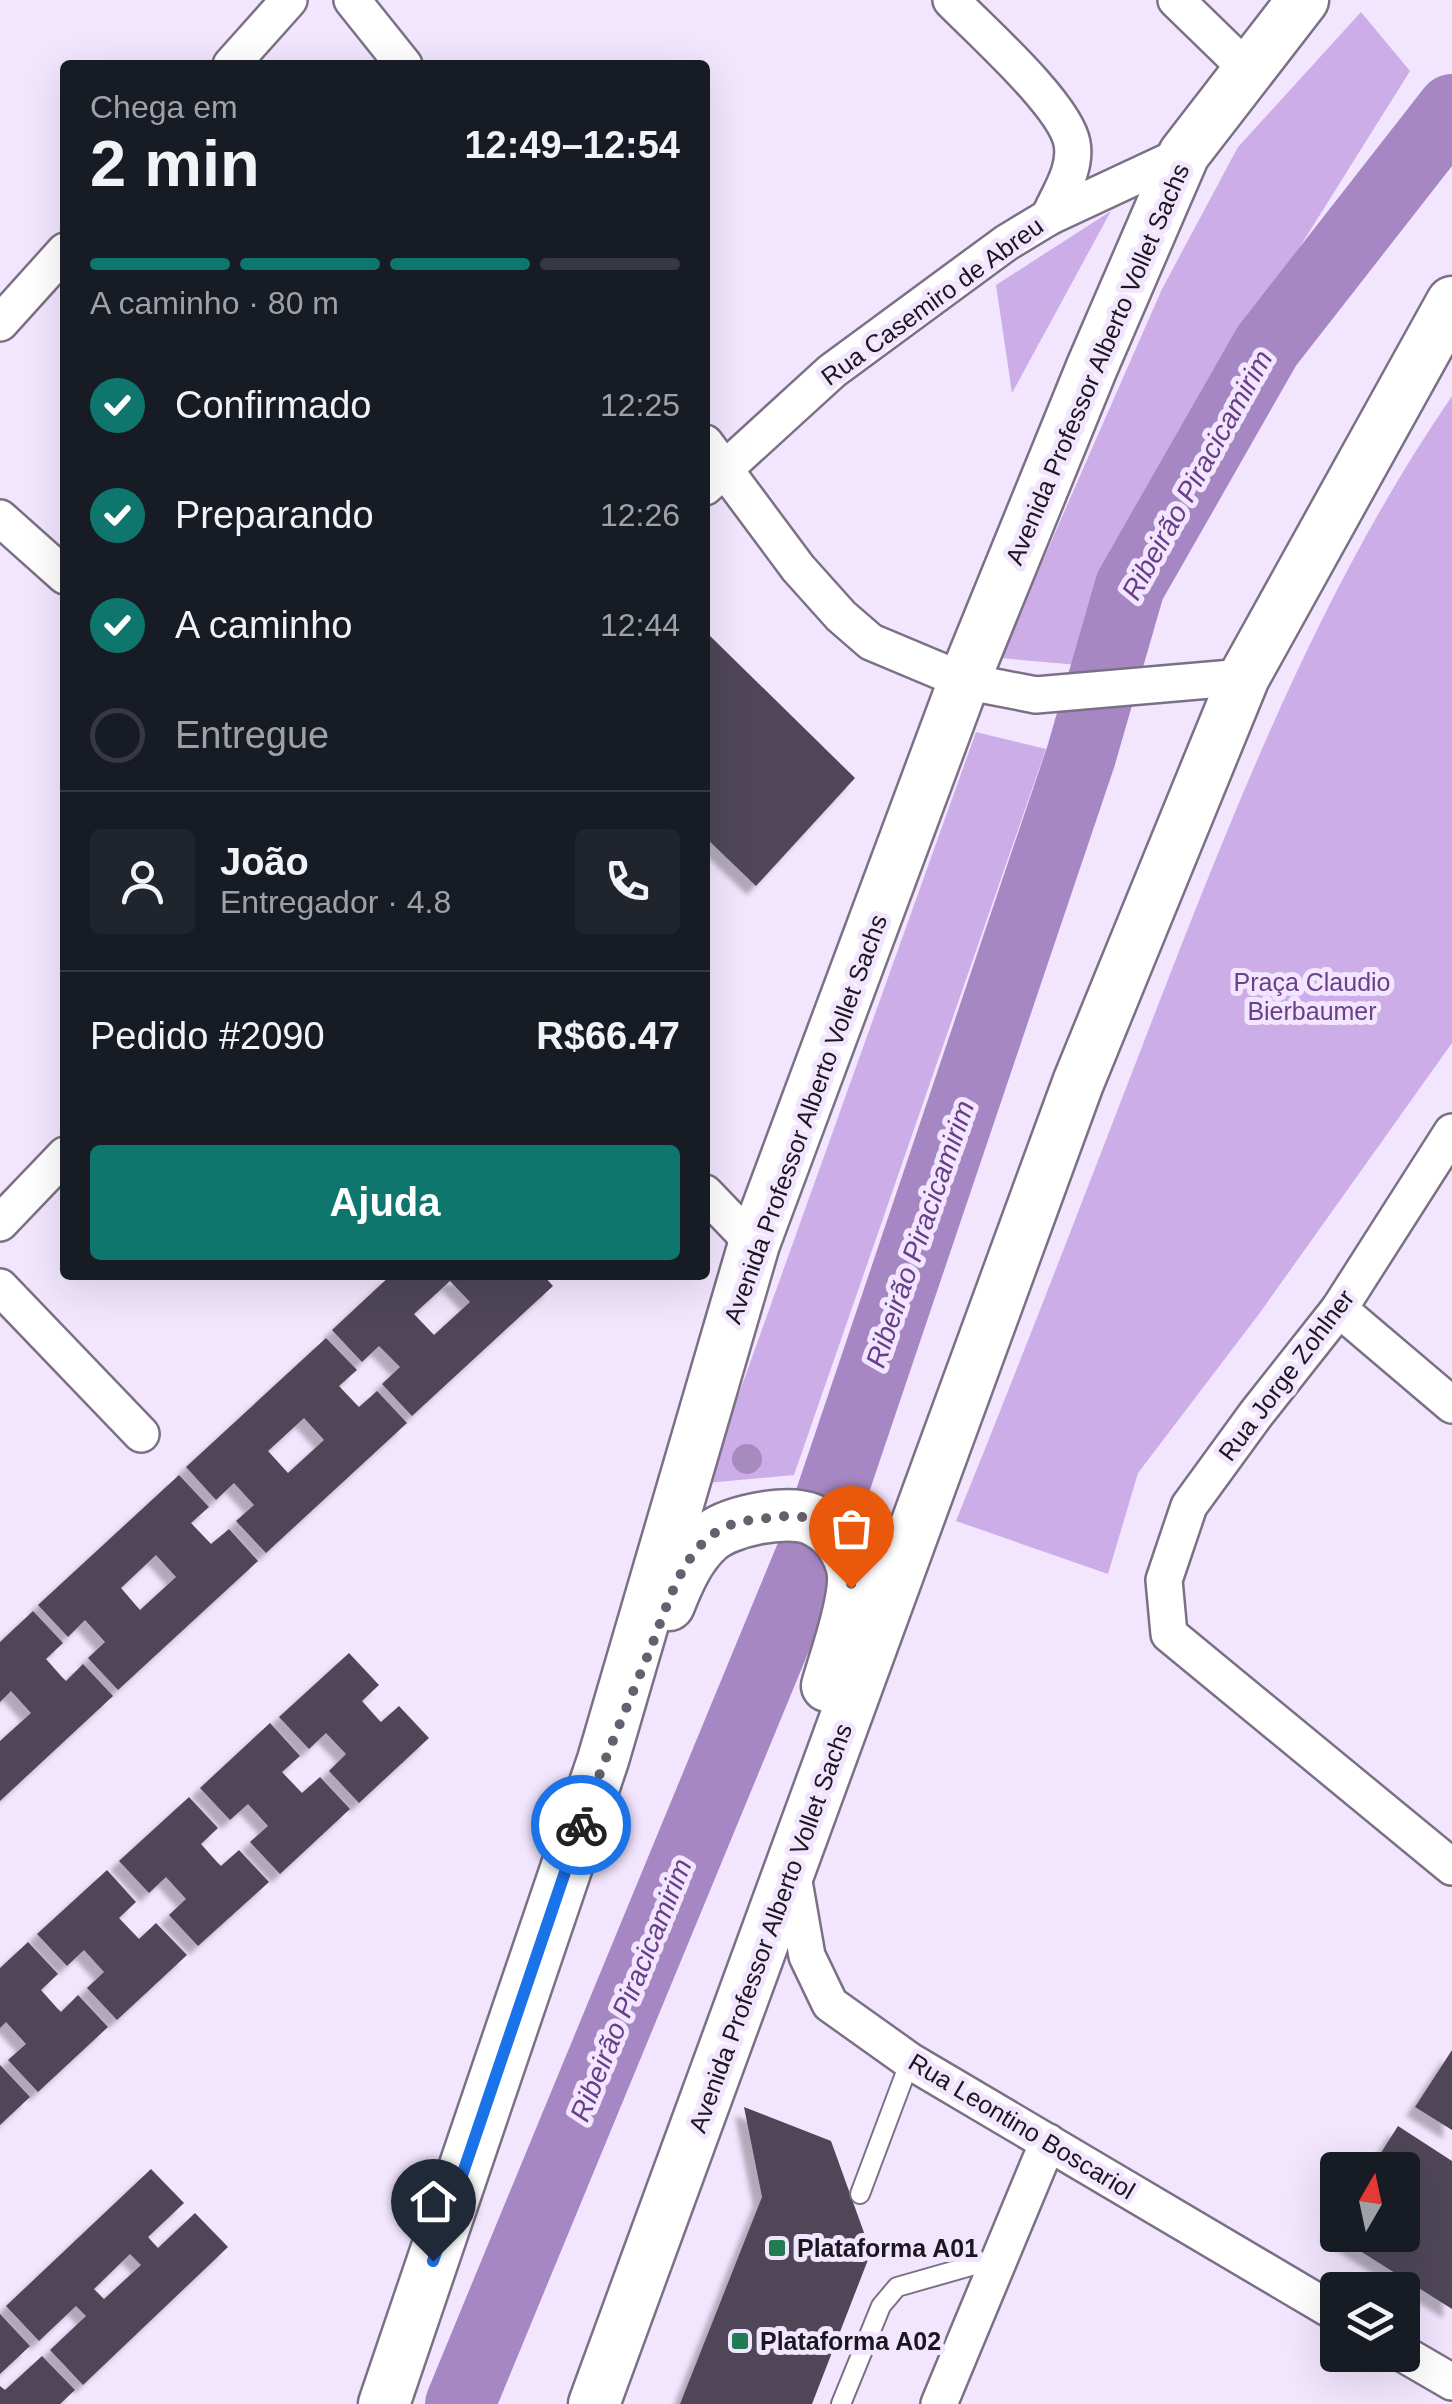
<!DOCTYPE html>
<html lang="pt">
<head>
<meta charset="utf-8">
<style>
  body { margin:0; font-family:Arial,sans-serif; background:#20242c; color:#f1f3f6; height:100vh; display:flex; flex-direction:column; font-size:38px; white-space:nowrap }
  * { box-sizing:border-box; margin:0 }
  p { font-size:32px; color:#9ea1a6 }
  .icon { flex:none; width:55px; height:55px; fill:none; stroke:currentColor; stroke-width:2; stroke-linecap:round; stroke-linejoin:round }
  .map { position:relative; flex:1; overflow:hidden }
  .panel { position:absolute; left:60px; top:60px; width:650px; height:1220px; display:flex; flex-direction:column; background:#171b24; border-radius:10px; box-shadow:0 10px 40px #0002 }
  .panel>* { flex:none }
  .needle { width:65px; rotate:9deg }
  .tools { position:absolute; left:1320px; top:2152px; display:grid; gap:20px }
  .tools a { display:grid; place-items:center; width:100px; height:100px; border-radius:10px; background:#171b24; box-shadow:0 10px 40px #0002; font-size:50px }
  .pin { position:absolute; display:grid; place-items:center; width:85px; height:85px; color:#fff; margin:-102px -42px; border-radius:50% 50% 50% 0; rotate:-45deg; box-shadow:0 0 10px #0007 }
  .pin .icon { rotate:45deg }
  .courier { position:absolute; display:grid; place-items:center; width:100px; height:100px; margin:-50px; border:8px solid #1a73e8; border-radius:50%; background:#fff; color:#222; box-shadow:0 2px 12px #0007 }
  .head em { font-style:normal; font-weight:800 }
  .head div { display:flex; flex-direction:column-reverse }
  .head { display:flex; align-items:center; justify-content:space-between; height:170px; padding:0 30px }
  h1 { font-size:65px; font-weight:800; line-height:75px }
  .bar { display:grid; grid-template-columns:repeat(4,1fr); gap:15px 10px; align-content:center; height:120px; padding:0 30px }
  .bar i { height:12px; border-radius:8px; background:#363941 }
  .bar .current { background:#0f766e }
  .bar p { grid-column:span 4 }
  .line { display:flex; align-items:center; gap:25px; padding:0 30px; border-top:2px solid #363941 }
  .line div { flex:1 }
  .round { display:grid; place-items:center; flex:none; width:105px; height:105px; border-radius:10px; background:#20242c }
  ol { padding:0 30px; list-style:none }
  li { display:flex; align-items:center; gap:30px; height:110px }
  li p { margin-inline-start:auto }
  li .icon { padding:10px; border-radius:50%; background:#0f766e; color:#fff; stroke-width:4 }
  li:last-child { color:#9ea1a6 }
  li i { width:55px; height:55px; border:5px solid #363941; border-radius:50% }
  .button { display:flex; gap:20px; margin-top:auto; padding:20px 30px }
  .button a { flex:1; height:115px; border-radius:10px; background:#0f766e; color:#fff; font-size:40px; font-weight:800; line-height:115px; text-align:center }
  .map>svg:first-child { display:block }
</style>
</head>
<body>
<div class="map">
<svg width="1452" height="2404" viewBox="0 0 1452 2404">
  <defs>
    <filter id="shadow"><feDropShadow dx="-9" dy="9" stdDeviation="2.5" flood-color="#0004"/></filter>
  </defs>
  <rect width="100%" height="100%" fill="#f2e6fe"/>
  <!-- green -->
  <g fill="#ccade8">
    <polygon points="1361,12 1410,71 1120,534 1078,665 1000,658 1162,289 1238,147"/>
    <polygon points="1111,211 1012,393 996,285"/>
    <path d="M1452,396v647l-193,271 -121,159 -30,101 -152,-53c70,-173 137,-347 204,-521 81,-208 165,-419 292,-604z"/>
    <polygon points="976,732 1046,749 794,1475 707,1483"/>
  </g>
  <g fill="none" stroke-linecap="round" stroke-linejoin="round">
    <!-- river -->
    <polyline stroke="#a787c3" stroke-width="70" points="460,2404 812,1552 1081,756 1130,586 1267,346 1452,109"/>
  </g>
  <!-- building -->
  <g fill="#504659" fill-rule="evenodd" filter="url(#shadow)">
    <polygon points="705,631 855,778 756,886 705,837"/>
    <path d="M391,1275h152l10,11 -141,130 -30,-32 18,-17 -21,-21 -17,16 -30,-32zM450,1281l20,21 -36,33 -20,-21z"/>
    <path d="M326,1338l31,32 -18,16 17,18 3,3 18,-16 30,32 -141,130 -30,-32 18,-16 -20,-22 -18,17 -30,-33zM304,1418l20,22 -36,33 -20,-22z"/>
    <path d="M179,1475l30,32 -18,16 20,21 18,-15 29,32 -140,129 -30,-32 17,-16 -20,-22 -17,17 -30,-32zM156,1555l20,22 -36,33 -19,-22z"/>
    <polygon points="33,1611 63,1643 46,1659 62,1677 66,1681 83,1664 113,1696 0,1801 0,1741 31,1713 11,1691 0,1702 0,1642"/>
    <polygon points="349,1653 379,1685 362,1701 378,1719 381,1722 399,1706 429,1738 359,1803 329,1771 346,1754 326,1733 309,1749 279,1717"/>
    <polygon points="270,1723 300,1756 282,1772 302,1793 320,1777 350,1809 280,1874 250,1842 268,1826 248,1804 230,1820 200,1788"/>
    <polygon points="189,1797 218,1828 201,1844 217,1862 221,1866 239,1850 269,1882 198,1946 169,1915 186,1899 166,1877 149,1893 119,1861"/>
    <polygon points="107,1870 136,1902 119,1918 139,1939 156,1923 187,1955 117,2020 87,1988 104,1972 84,1950 67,1966 37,1934"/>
    <polygon points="28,1942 58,1974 41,1990 57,2008 61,2012 78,1995 108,2027 38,2092 8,2060 26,2044 6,2022 0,2028 0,1968"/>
    <polygon points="1452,2050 1452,2130 1415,2107"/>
    <polygon points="0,2065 30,2097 0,2125"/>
    <polygon points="744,2107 831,2141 871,2252 812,2404 680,2404 762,2197"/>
    <polygon points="1398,2126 1452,2161 1452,2309 1330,2232 1338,2221 1338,2235 1402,2235 1402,2170 1370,2170"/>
    <path d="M151,2169l33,34 -36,34 10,11 37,-35 33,34 -145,138 -33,-35 36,-34 -10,-10 -37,35 -33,-35zM130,2254l11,11 -37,34 -10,-10z"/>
    <polygon points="0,2314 30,2346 0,2374"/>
    <polygon points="42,2356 75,2390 60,2404 0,2404 0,2386 5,2390"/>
  </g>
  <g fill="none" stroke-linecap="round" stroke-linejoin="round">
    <defs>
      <g id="service">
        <polyline points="860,2194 910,2061"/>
        <polyline points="841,2404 881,2306 897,2287 999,2258"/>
      </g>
      <g id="minor">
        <polyline points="352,0 404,65"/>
        <path d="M951,0c29,30 114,105 121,143 5,26 -13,51 -23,74"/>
        <polyline points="1176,0 1248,70"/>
        <polyline points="231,65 289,0"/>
        <polyline points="0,323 65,251"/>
        <polyline points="705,443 798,568 841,616 871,642 964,681 1036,695 1244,677"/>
        <polyline points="705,487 832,371 1006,243 1049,217 1184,154"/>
        <polyline points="0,518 65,576"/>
        <polyline points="1452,1132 1339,1309 1256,1414 1189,1506 1164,1580 1169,1634 1452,1867"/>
        <polyline points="705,1193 754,1244"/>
        <polyline points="0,1223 65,1155"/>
        <polyline points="0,1287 141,1434"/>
        <polyline points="1339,1309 1452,1405"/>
        <polyline points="792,1870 807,1956 830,2004 910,2061 1338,2314"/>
        <polyline points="1402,2353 1452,2382"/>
        <polyline points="939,2404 1048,2142"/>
      </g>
      <g id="secondary">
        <path d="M669,1605c9,-23 20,-49 39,-66 19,-18 79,-30 103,-20 21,9 33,24 40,45 9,28 -16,93 -24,122"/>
        <polyline points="384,2404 603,1760 754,1244 964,681 1092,367 1184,154 1303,0"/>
        <polyline points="594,2404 1078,1083 1244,677 1452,302"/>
      </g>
    </defs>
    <!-- service casing -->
    <use href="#service" stroke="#7b7085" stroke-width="22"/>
    <!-- minor casing -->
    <use href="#minor" stroke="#7b7085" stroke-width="40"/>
    <!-- secondary casing -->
    <use href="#secondary" stroke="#7b7085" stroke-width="55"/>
    <!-- service -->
    <use href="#service" stroke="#fff" stroke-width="18"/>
    <!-- minor -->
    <use href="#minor" stroke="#fff" stroke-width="35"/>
    <!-- secondary -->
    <use href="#secondary" stroke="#fff" stroke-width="50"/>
  </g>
  <!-- trees -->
  <circle fill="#a78bbe" cx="747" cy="1459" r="15"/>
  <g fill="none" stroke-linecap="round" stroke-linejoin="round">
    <!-- done -->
    <path stroke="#665f6d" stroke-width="10" stroke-dasharray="0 18" d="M581,1825c20,-58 44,-113 67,-170 16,-38 29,-94 64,-120 17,-13 36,-15 57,-17 13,-2 33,-4 45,3 26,14 39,36 37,67"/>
    <!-- route -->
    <polyline stroke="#1a73e8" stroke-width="12" points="433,2261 581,1825"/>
  </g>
  <!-- markers -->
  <g fill="#217c52" stroke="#f2e6fe" stroke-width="4">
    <rect x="767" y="2238" width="20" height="20" rx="5"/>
    <rect x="730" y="2331" width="20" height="20" rx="5"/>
  </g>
  <g text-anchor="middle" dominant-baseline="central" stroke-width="10" stroke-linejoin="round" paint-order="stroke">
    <!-- street labels -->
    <g font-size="25" fill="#1b171f" stroke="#f2e6fe">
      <text transform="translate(932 301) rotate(-36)">Rua Casemiro de Abreu</text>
      <text transform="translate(1097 364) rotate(-67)">Avenida Professor Alberto Vollet Sachs</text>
      <text transform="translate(805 1119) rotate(-70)">Avenida Professor Alberto Vollet Sachs</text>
      <text transform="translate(1286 1375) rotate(-53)">Rua Jorge Zohlner</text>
      <text transform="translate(770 1928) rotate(-70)">Avenida Professor Alberto Vollet Sachs</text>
      <text transform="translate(1022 2126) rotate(31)">Rua Leontino Boscariol</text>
    </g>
    <!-- park labels -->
    <g font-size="25" fill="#6a408a" stroke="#f2e6fe">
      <text x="1312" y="982">Praça Claudio<tspan x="1312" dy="29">Bierbaumer</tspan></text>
    </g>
    <!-- poi labels -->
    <g font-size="25" font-weight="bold" fill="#1b171f" stroke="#f2e6fe" text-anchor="start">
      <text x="797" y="2248">Plataforma A01</text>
      <text x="760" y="2341">Plataforma A02</text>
    </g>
    <!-- water labels -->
    <g font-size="28" font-style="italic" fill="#683e88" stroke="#f2e6fe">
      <text transform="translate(1197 475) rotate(-61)">Ribeirão Piracicamirim</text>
      <text transform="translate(920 1234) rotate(-71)">Ribeirão Piracicamirim</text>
      <text transform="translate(631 1990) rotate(-68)">Ribeirão Piracicamirim</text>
    </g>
  </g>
</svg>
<div class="tools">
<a><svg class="needle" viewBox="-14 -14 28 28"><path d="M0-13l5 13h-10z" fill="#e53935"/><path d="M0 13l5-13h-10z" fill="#9ea1a6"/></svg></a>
<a><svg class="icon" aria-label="layers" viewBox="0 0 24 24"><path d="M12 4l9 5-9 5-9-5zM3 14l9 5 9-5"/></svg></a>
</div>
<div class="pin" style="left:851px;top:1588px;background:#ea580c"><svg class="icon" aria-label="bag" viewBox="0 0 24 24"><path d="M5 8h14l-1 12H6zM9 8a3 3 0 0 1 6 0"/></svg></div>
<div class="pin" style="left:433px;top:2261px;background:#1f2937"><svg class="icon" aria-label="home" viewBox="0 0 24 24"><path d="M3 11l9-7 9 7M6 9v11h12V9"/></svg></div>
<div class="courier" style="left:581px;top:1825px"><svg class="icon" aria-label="bike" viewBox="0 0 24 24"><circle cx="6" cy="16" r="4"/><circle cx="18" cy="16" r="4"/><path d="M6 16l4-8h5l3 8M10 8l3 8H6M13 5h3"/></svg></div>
<section class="panel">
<div class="head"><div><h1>2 min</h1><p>Chega em</p></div><em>12:49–12:54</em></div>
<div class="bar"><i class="current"></i><i class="current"></i><i class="current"></i><i></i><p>A caminho · 80 m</p></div>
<ol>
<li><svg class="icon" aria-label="check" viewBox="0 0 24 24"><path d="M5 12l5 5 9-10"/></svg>Confirmado<p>12:25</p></li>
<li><svg class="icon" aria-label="check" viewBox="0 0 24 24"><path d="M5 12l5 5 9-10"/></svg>Preparando<p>12:26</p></li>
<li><svg class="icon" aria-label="check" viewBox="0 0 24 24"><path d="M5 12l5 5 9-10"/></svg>A caminho<p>12:44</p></li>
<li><i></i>Entregue</li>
</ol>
<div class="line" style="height:180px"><a class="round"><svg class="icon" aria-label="person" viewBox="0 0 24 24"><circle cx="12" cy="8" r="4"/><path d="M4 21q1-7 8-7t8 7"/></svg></a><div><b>João</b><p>Entregador · 4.8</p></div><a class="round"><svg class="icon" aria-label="phone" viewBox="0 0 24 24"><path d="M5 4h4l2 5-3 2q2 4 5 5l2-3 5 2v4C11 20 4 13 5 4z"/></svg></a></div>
<div class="line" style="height:130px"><div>Pedido #2090</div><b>R$66.47</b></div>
<div class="button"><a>Ajuda</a></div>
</section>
</div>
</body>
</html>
